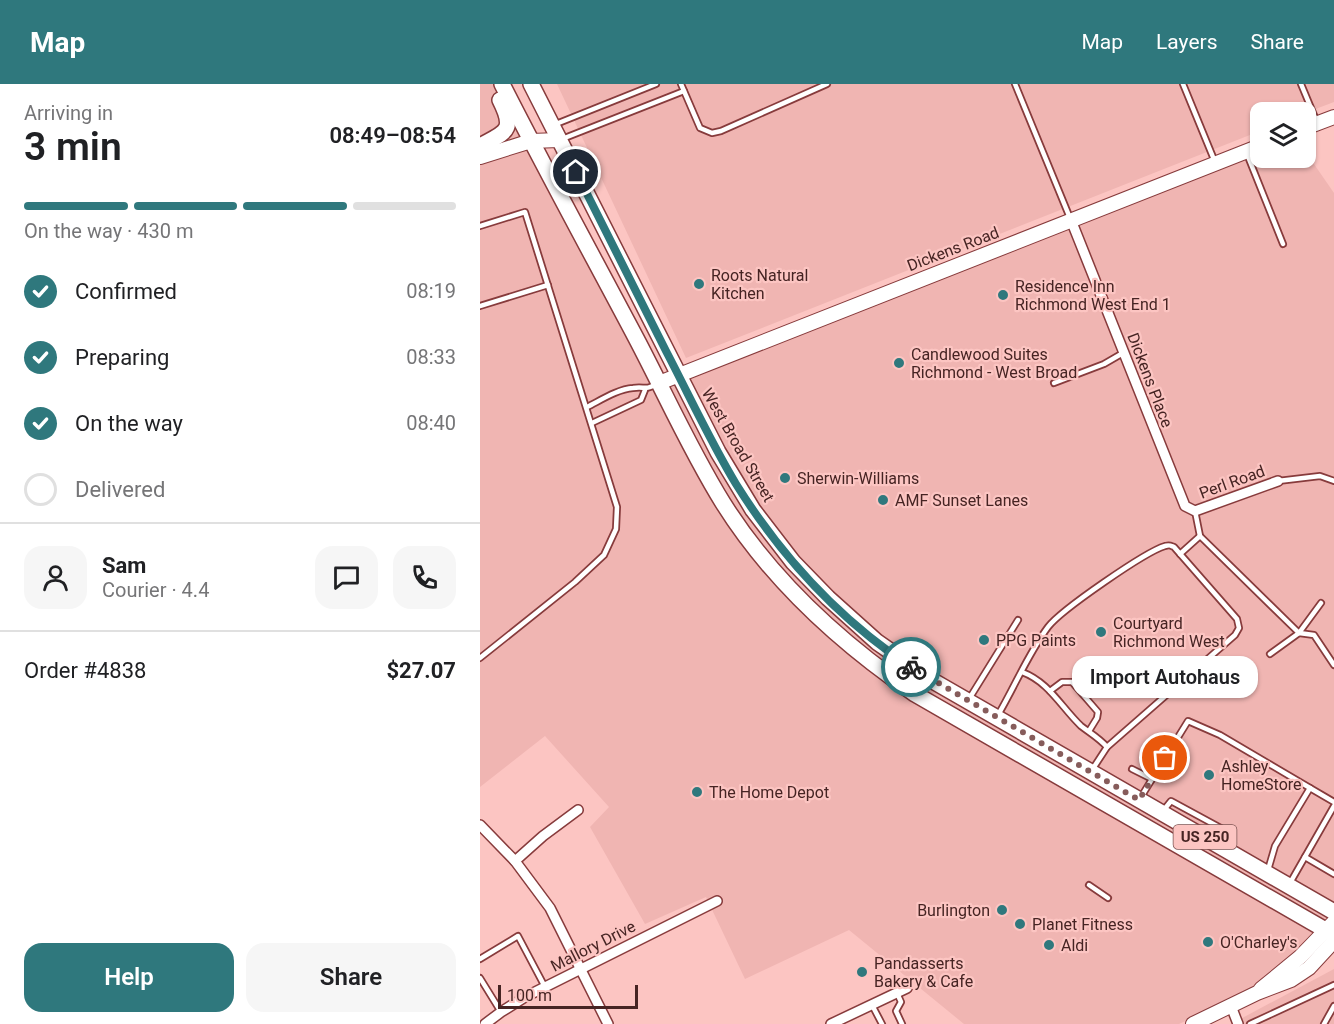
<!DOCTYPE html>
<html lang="en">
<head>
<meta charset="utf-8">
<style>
  body { margin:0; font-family:Roboto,sans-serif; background:#f6f6f6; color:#202124; height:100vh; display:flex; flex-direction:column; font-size:22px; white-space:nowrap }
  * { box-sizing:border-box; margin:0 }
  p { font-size:20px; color:#757577 }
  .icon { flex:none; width:33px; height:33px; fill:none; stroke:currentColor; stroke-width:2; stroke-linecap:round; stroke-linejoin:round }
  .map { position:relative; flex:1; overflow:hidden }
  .details { display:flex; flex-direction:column; background:#fff; width:480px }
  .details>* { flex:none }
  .buttons { position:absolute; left:770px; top:18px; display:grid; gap:12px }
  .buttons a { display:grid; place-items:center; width:66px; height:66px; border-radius:12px; background:#fff; box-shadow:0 2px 4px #0004; font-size:30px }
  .scale { position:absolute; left:18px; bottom:15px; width:140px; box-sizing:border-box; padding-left:6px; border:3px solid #462423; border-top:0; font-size:16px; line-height:21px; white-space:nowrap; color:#462423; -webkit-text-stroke:4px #fcc5c2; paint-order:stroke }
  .pin { position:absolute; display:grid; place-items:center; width:51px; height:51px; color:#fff; margin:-26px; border:3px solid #fff; border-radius:50%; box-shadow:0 2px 6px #0007 }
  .courier { position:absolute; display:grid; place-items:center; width:60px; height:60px; margin:-30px; border:4px solid #2f787d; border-radius:50%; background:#fff; color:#222; box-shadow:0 2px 8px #0007 }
  .bubble { position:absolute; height:42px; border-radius:18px; background:#fff; box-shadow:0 2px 4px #0004; font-size:20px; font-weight:600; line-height:42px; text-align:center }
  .head em { font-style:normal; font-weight:600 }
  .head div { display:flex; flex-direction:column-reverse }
  .head { display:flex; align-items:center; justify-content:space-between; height:102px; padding:0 24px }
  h1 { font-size:39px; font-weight:600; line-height:45px }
  .bar { display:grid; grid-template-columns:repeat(4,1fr); gap:9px 6px; align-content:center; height:72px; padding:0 24px }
  .bar i { height:8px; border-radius:4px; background:#e0e0e0 }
  .bar .on { background:#2f787d }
  .bar p { grid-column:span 4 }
  .line { display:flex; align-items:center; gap:15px; padding:0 24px; border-top:2px solid #e0e0e0 }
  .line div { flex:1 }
  .round { display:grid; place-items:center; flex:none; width:63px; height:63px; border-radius:18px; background:#f6f6f6 }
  ol { padding:0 24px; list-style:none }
  li { display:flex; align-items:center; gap:18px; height:66px }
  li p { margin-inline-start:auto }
  li .icon { padding:6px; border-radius:50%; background:#2f787d; color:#fff; stroke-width:4 }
  li:last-child { color:#757577 }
  li i { width:33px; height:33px; border:3px solid #e0e0e0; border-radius:50% }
  .cta { display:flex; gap:12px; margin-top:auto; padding:12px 24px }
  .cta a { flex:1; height:69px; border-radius:18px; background:#2f787d; color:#fff; font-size:24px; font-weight:600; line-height:69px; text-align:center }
  .cta a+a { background:#f6f6f6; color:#202124 }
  header { display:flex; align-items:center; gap:36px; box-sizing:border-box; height:84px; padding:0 30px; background:#2f787d; color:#fff }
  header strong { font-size:28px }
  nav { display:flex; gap:33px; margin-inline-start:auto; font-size:21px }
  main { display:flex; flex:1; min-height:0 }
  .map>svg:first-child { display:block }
</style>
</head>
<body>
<header>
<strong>Map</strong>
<nav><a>Map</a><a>Layers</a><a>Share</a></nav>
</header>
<main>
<section class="details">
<div class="head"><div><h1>3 min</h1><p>Arriving in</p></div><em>08:49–08:54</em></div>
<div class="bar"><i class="on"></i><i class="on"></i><i class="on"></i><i></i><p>On the way · 430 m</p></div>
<ol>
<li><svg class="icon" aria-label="check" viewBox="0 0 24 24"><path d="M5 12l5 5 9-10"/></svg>Confirmed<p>08:19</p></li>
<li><svg class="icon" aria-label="check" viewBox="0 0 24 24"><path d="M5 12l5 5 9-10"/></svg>Preparing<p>08:33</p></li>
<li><svg class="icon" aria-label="check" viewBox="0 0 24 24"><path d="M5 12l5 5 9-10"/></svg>On the way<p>08:40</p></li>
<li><i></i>Delivered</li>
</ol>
<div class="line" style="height:108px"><a class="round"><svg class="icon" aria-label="person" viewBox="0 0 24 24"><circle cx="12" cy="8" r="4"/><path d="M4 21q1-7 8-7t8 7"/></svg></a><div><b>Sam</b><p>Courier · 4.4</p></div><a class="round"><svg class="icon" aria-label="chat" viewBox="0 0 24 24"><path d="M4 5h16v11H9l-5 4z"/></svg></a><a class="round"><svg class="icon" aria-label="phone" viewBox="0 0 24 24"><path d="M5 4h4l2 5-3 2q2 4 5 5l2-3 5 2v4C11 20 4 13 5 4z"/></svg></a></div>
<div class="line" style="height:78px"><div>Order #4838</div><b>$27.07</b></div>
<div class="cta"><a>Help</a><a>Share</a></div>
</section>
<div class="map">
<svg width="854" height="940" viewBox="0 0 854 940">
  <rect width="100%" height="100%" fill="#fcc5c2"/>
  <!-- built -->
  <g fill="#f0b5b2">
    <polygon points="0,0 22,0 181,303 780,63 780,74 825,74 825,67 854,109 854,848 815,886 699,940 484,940 369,846 265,895 226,813 165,840 110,743 129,723 65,652 0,703"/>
    <polygon points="77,0 854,0 854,18 825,29 780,28 780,47 206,274"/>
    <polygon points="854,885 854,940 751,940"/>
  </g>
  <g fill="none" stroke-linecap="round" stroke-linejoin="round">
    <defs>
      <g id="lane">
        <polyline points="201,0 220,44 232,49 241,47 347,0"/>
        <polyline points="535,0 590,134"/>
        <polyline points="703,0 735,78"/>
        <polyline points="821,0 836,36"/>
        <polyline points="76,40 176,0"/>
        <polyline points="82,55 204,7"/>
        <polyline points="767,70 803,160"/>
        <polyline points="0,142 45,128 137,423 136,445 124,471 95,498 0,574"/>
        <polyline points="0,222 68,201"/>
        <polyline points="574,299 624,280 643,269"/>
        <path d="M107,323c14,-7 31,-18 46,-19 13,-2 10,3 24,-4"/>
        <polyline points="112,339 161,316 165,306"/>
        <polyline points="798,397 840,392 854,397"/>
        <polyline points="715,427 720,452 819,549 841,519"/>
        <polyline points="700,470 720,452"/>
        <polyline points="790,570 819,549 834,551 854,581"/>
        <path d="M542,588c27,10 39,35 59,54 9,7 18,12 26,21"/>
        <polyline points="570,607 582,598 592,598 618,628 617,634 609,647"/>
        <polyline points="489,615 538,536"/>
        <path d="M518,631c17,-29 30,-61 50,-88 13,-17 97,-75 117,-81 5,-1 4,-1 9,1l63,72 2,9 -4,7 -128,112 -15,23"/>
        <polyline points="652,685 672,695"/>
        <polyline points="661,713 708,637 740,651 830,704"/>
        <polyline points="683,727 691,717 750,749 753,756 749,764"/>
        <polyline points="825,773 854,790"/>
        <polyline points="788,786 795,762 830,704 854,718"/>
        <polyline points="810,799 854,722"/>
        <polyline points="609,801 628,814"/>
        <polyline points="0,875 38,852 65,903"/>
        <polyline points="0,894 21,928"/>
        <polyline points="417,909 421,918 416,927 422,940"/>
        <polyline points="392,921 402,940"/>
        <polyline points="770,940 854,901"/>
        <polyline points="844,940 854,922"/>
      </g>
      <g id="street">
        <polyline points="591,136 705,422 715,427 798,397"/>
        <polyline points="0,741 35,777 70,824 128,940"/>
        <polyline points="35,777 63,752 98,726"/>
        <polyline points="751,922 758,940"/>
        <polyline points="5,940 21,928 45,913 237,817"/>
        <polyline points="351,940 427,904"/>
      </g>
      <g id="secondary">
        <polyline points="825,44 854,33"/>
        <polyline points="0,73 51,57 79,56"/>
        <polyline points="179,299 780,62"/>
        <polyline points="781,905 820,873 854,838"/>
        <polyline points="713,940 777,909 811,896 829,884 854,857"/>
      </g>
      <g id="primary">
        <path d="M22,0c43,85 89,169 134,254 29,55 54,112 87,165 49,78 116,139 192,191l419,241"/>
        <polyline points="51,0 238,368 273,426 313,478 348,514 397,558 453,597 854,828"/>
        <path d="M0,62c25,-14 36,-14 20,-46"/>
      </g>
    </defs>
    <!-- lane casing -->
    <use href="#lane" stroke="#873b3c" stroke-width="8"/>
    <!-- street casing -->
    <use href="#street" stroke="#873b3c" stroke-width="12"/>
    <!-- secondary casing -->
    <use href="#secondary" stroke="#873b3c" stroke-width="16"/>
    <!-- primary casing -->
    <use href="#primary" stroke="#873b3c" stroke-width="18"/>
    <!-- lane -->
    <use href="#lane" stroke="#fff" stroke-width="4.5"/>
    <!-- street -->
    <use href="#street" stroke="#fff" stroke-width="9"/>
    <!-- secondary -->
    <use href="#secondary" stroke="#fff" stroke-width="14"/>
    <!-- primary -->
    <use href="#primary" stroke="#fff" stroke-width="15"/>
  </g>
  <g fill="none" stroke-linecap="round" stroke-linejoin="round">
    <!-- done -->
    <polyline stroke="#865c5b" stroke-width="6" stroke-dasharray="0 10.8" points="431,583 659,716 685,674"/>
    <!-- route -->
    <path stroke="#2f787d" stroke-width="8" d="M96,88c30,59 60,119 90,179 23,44 44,90 70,133 45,72 104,136 175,183"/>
  </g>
  <!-- markers -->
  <g fill="#2f787d" stroke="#fcc5c2" stroke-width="2">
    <circle cx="219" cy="200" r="6"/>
    <circle cx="523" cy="211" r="6"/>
    <circle cx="419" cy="279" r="6"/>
    <circle cx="305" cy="394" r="6"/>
    <circle cx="403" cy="416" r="6"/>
    <circle cx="621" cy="548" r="6"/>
    <circle cx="504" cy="556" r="6"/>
    <circle cx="729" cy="691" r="6"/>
    <circle cx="217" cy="708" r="6"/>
    <circle cx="522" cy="826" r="6"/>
    <circle cx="540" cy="840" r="6"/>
    <circle cx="728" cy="858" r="6"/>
    <circle cx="569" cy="861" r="6"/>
    <circle cx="382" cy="888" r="6"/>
  </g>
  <g text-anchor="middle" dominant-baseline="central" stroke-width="4.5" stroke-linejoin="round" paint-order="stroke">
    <!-- shield labels -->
    <rect fill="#fcc5c2" stroke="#7d5453" stroke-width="1.5" x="693.5" y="741" width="63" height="24" rx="4.5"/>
    <g font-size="15" font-weight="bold" fill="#462423">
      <text x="725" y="753">US 250</text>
    </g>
    <!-- street labels -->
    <g font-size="16" fill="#462423" stroke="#fcc5c2">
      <text transform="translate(473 165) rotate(-21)">Dickens Road</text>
      <text transform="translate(670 296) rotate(69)">Dickens Place</text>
      <text transform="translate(258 361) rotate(60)">West Broad Street</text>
      <text transform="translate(752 398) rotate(-20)">Perl Road</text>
      <text transform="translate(113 862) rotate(-27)">Mallory Drive</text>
    </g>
    <!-- poi labels -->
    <g font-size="16" fill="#462423" stroke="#fcc5c2" text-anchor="start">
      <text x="231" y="191">Roots Natural<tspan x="231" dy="18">Kitchen</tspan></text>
      <text x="535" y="202">Residence Inn<tspan x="535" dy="18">Richmond West End 1</tspan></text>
      <text x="431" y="270">Candlewood Suites<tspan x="431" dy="18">Richmond - West Broad</tspan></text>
      <text x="317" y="394">Sherwin-Williams</text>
      <text x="415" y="416">AMF Sunset Lanes</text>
      <text x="633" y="539">Courtyard<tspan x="633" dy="18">Richmond West</tspan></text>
      <text x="516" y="556">PPG Paints</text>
      <text x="741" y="682">Ashley<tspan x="741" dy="18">HomeStore</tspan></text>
      <text x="229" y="708">The Home Depot</text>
      <text x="510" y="826" text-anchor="end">Burlington</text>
      <text x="552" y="840">Planet Fitness</text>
      <text x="740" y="858">O'Charley's</text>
      <text x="581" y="861">Aldi</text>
      <text x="394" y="879">Pandasserts<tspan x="394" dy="18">Bakery &amp; Cafe</tspan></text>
    </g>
  </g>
</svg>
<div class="buttons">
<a><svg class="icon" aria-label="layers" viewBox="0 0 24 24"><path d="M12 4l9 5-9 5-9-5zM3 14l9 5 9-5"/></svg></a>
</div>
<div class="scale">100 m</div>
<div class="pin" style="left:685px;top:674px;background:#ea580c"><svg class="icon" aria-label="bag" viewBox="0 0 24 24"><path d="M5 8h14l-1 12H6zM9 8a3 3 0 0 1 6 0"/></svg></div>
<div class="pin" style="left:96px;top:88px;background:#1f2937"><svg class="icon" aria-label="home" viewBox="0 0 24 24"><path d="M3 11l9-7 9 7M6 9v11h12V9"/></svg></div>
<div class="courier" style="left:431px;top:583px"><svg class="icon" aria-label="bike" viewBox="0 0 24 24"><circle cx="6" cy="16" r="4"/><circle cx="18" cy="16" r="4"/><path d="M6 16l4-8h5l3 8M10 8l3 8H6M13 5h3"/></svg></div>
<div class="bubble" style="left:592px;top:572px;width:186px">Import Autohaus</div>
</div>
</main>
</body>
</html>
